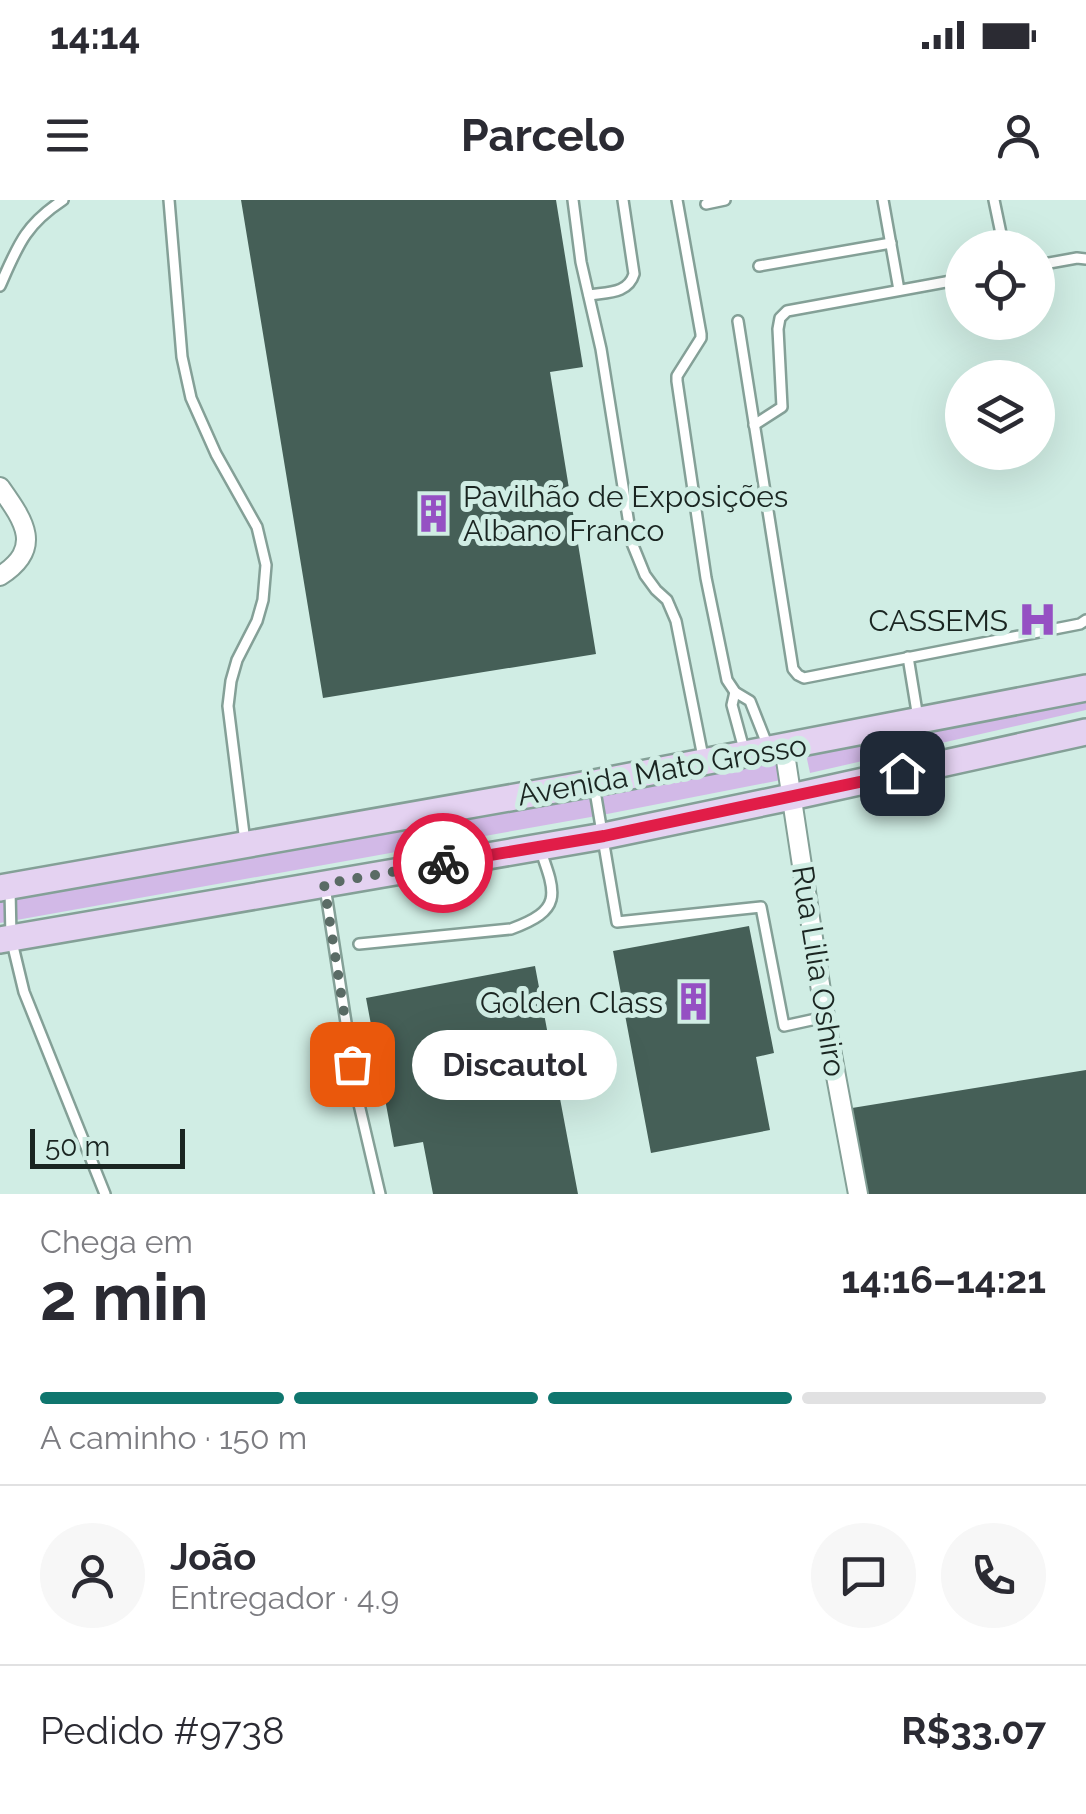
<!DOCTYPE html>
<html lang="pt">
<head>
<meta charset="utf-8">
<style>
  body { margin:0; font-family:Raleway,sans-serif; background:#f7f7f7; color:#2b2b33; height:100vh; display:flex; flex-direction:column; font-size:38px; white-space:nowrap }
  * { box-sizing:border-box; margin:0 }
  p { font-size:32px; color:#7c7c81 }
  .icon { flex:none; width:55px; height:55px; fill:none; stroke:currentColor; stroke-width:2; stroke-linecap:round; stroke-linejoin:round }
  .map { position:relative; height:994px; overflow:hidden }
  .panel { display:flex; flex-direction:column; background:#fff; flex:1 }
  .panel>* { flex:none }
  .fabs { position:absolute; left:945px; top:30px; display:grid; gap:20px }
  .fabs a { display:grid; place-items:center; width:110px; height:110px; border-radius:50%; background:#fff; box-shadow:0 10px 40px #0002; font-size:50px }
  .scale { position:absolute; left:30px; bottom:25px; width:155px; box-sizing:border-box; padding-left:10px; border:5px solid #1a2521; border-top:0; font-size:28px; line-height:35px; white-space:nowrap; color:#1a2521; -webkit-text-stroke:8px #d0ede4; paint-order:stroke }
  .pin { position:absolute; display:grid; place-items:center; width:85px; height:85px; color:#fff; margin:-42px; border-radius:20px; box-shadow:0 5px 15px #0006 }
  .courier { position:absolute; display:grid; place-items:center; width:100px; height:100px; margin:-50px; border:8px solid #e11d48; border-radius:50%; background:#fff; color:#222; box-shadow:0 2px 12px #0007 }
  .bubble { position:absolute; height:70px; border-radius:35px; background:#fff; box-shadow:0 10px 40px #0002; font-size:32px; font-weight:700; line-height:70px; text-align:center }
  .overview em { font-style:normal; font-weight:700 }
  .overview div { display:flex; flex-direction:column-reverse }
  .overview { display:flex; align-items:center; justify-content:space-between; height:170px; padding:0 40px }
  h1 { font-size:65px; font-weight:700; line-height:75px }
  .bar { display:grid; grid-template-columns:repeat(4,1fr); gap:15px 10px; align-content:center; height:120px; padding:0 40px }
  .bar i { height:12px; border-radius:8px; background:#e1e1e2 }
  .bar .current { background:#0f766e }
  .bar p { grid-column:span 4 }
  .line { display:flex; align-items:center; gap:25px; padding:0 40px; border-top:2px solid #e1e1e2 }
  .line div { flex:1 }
  .round { display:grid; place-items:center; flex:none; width:105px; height:105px; border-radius:52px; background:#f7f7f7 }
  .status { display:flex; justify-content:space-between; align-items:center; height:70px; padding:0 50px; background:#fff; direction:ltr }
  .status svg { height:28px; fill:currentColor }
  header { display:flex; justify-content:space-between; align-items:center; height:130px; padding:0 40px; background:#fff; font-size:45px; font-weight:700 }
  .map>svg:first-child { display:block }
</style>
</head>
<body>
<div class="status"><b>14:14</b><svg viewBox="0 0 49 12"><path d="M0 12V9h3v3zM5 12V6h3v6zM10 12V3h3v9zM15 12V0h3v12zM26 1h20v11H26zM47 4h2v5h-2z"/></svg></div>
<header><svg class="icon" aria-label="menu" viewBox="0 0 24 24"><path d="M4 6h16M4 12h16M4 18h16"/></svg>Parcelo<svg class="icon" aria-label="person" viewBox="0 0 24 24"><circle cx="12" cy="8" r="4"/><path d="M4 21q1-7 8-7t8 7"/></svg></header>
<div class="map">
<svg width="1086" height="994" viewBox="0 0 1086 994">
  <rect width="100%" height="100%" fill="#d0ede4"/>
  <!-- green -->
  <g fill="#d2b9e7">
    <polygon points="1086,493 1086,510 810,573 804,545"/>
    <polygon points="777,553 781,580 602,615 0,723 0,693"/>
  </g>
  <!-- building -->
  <g fill="#455f57">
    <polygon points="241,0 556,0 583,167 550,172 596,454 323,498"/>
    <polygon points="749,726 774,853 756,857 770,930 651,953 613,751"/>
    <polygon points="535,766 578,994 433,994 423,942 394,947 366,798"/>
    <polygon points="1086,870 1086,994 867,994 852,908"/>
  </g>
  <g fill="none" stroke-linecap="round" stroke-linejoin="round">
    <defs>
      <g id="lane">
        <polyline points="169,0 182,157 191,198 216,254 257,327 266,365 263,400 257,421 237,460 231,481 228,506 245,642"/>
        <polyline points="573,0 581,62 601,149 632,343 645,375 656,390 667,400 676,421 703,557"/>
        <polyline points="677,0 701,134 701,138 677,176 677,181 706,378 727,480 735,492 750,501 767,544"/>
        <polyline points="883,0 899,90"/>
        <polyline points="994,0 1004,48"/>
        <polyline points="706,4 725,0"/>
        <polyline points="1038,65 1077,58 1086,59"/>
        <polyline points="759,66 891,43"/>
        <path d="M0,86c18,-41 25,-61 63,-86"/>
        <path d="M589,95c18,-3 39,-1 45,-21l-11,-74"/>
        <polyline points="738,121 793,469 798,475 804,478 1080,424 1086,420"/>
        <polyline points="754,225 782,207 778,129 780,118 787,111 962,79"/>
        <polyline points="908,457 918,518"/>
        <polyline points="735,492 732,505 745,553"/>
        <polyline points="594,585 617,722 761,707 784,826 825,817"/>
        <polyline points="325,687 358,900 380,994"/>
        <polyline points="10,689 11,738 24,792 105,994"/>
        <path d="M359,744l152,-15c51,-19 46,-33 29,-80"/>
      </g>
      <g id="street">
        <path d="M0,287c24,34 44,61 0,89"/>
        <polyline points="784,547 825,817 858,994"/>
      </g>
      <g id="secondary">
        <polyline points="0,688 594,583 1086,488"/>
        <polyline points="0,740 604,636 791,597 1086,532"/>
      </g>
    </defs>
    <!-- lane casing -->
    <use href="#lane" stroke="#84a097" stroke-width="14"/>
    <!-- street casing -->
    <use href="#street" stroke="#84a097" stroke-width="22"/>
    <!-- secondary casing -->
    <use href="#secondary" stroke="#84a097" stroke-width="30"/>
    <!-- lane -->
    <use href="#lane" stroke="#fff" stroke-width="9"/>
    <!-- street -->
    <use href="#street" stroke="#fff" stroke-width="18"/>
    <!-- secondary -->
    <use href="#secondary" stroke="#e4d2f1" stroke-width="25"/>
  </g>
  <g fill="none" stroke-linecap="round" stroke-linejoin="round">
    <!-- done -->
    <polyline stroke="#5a6b65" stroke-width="10" stroke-dasharray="0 18" points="352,864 324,684 443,663"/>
    <!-- route -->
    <polyline stroke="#e11d48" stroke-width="12" points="443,663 604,636 902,573"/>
  </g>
  <!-- icons -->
  <defs>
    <symbol id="building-bare" viewBox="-9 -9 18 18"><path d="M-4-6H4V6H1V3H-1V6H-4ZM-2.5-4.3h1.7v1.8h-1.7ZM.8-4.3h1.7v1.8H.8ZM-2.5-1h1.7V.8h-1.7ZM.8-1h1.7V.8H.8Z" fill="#9550c3" stroke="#d0ede4" stroke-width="2.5" paint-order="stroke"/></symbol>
    <symbol id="hospital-bare" viewBox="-9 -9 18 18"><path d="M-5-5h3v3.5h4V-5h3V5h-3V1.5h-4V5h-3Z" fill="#9550c3" stroke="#d0ede4" stroke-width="2.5" paint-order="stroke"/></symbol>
  </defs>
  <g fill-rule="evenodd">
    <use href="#building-bare" x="406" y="286" width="55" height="55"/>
    <use href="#hospital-bare" x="1010" y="392" width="55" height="55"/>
    <use href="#building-bare" x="666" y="774" width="55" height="55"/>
  </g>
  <g text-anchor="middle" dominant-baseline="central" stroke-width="10" stroke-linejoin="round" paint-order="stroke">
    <!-- poi labels -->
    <g font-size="30" fill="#1a2521" stroke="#d0ede4" text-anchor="end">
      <text x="463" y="296" text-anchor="start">Pavilhão de Exposições<tspan x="463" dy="34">Albano Franco</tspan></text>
      <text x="1008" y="420">CASSEMS</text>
      <text x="663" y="802">Golden Class</text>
    </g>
    <!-- street labels -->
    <g font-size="30" fill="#1a2521" stroke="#d0ede4">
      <text transform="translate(662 570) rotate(-10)">Avenida Mato Grosso</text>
      <text transform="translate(819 771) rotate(81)">Rua Lilia Oshiro</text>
    </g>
  </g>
</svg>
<div class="fabs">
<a><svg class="icon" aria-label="locate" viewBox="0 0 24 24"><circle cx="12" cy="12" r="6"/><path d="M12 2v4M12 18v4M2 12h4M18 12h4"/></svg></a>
<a><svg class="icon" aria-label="layers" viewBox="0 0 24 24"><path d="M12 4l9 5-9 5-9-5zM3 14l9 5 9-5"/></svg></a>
</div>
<div class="scale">50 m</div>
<div class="pin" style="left:352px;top:864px;background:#ea580c"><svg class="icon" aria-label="bag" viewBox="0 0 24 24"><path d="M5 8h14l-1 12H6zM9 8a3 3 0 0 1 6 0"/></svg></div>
<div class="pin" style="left:902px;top:573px;background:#1f2937"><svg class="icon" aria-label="home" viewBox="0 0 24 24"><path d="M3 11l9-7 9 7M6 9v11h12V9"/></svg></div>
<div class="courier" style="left:443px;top:663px"><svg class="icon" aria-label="bike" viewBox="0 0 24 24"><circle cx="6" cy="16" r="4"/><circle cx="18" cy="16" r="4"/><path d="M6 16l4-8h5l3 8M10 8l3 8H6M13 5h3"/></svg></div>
<div class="bubble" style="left:412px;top:830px;width:205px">Discautol</div>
</div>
<section class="panel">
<div class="overview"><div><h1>2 min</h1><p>Chega em</p></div><em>14:16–14:21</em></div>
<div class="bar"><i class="current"></i><i class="current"></i><i class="current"></i><i></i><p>A caminho · 150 m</p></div>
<div class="line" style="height:180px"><a class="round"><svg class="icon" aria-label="person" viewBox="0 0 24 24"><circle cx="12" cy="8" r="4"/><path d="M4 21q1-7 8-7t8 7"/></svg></a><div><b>João</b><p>Entregador · 4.9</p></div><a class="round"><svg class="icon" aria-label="chat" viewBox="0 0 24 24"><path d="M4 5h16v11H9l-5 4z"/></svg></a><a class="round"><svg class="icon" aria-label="phone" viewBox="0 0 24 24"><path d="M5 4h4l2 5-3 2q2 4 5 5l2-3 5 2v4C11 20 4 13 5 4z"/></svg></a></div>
<div class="line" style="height:130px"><div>Pedido #9738</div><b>R$33.07</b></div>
</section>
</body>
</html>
